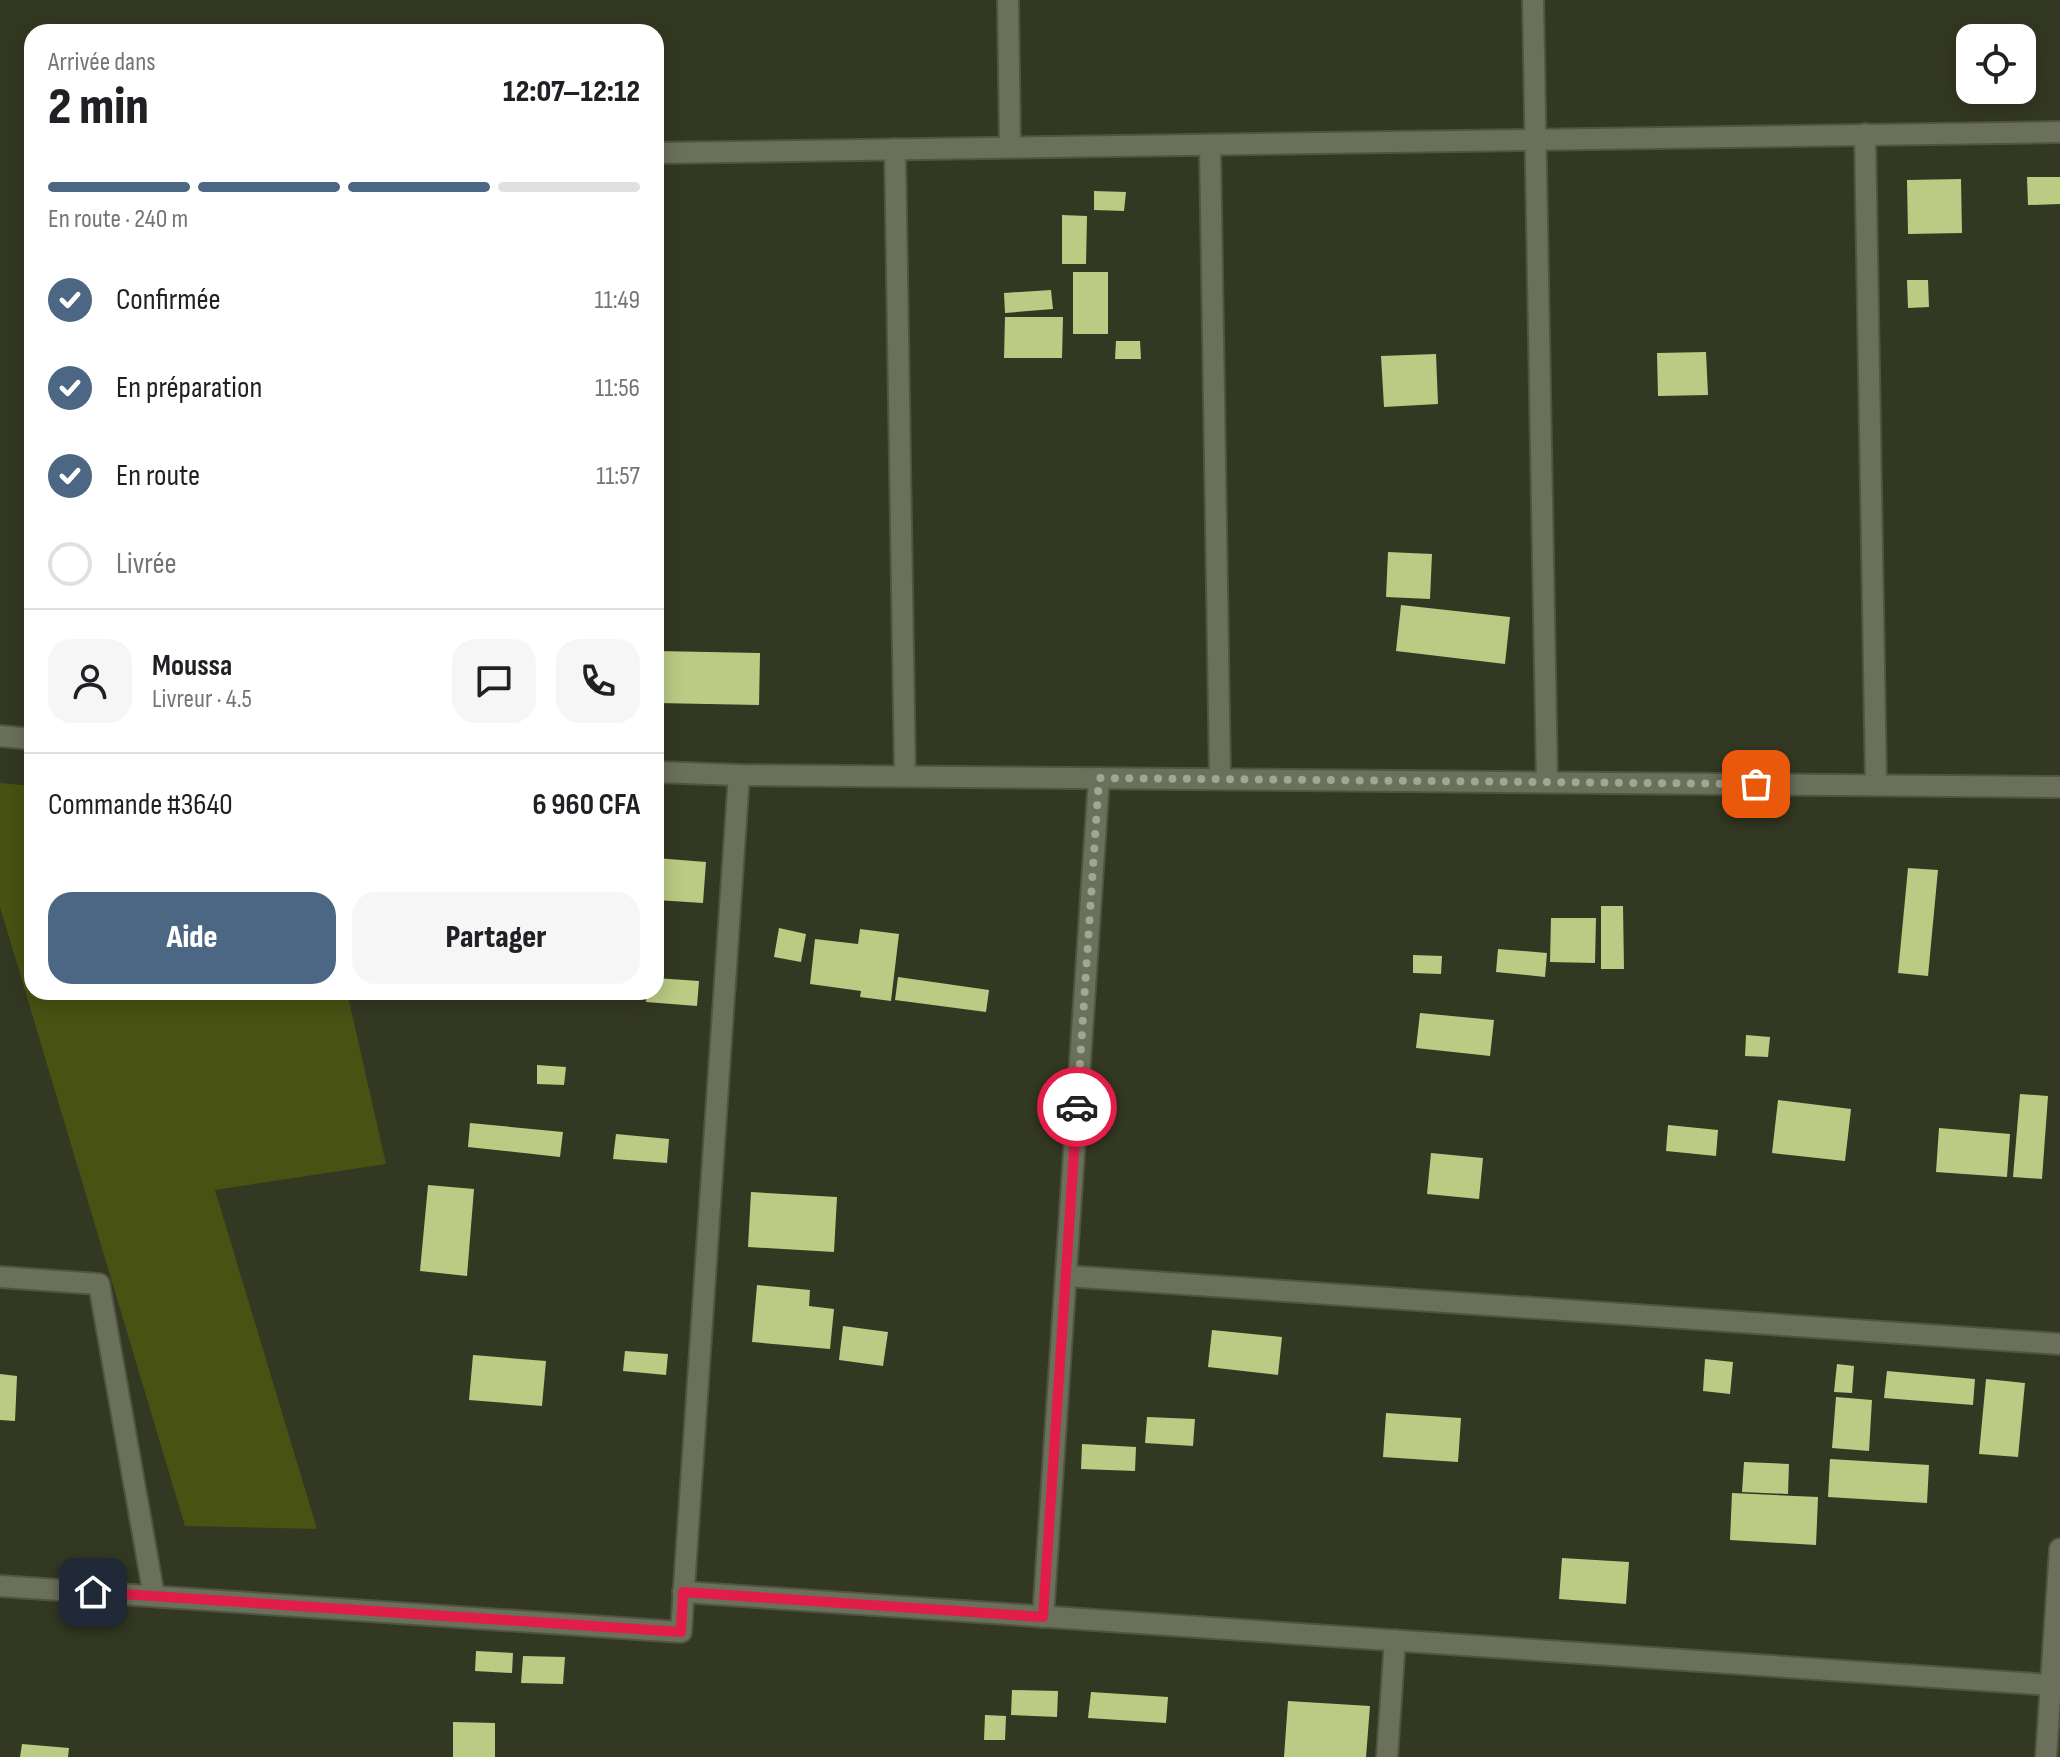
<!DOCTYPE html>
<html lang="fr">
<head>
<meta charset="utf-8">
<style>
  body { margin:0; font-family:"Sofia Sans Condensed",sans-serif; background:#f6f6f6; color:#202124; height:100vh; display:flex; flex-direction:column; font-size:30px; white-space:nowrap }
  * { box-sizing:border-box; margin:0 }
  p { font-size:26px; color:#757577 }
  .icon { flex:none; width:44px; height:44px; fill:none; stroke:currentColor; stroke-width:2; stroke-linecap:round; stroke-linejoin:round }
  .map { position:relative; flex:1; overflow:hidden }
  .drawer { position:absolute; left:24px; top:24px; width:640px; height:976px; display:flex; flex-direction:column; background:#fff; border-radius:24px; box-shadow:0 4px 20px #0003 }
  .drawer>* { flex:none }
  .fabs { position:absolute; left:1956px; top:24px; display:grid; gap:16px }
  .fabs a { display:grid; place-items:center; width:80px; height:80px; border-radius:16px; background:#fff; box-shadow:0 4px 20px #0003; font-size:40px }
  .pin { position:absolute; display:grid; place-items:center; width:68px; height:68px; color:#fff; margin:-34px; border-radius:16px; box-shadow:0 4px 12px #0006 }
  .courier { position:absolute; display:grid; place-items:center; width:80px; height:80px; margin:-40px; border:6px solid #e11d48; border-radius:50%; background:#fff; color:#222; box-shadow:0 2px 10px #0007 }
  .summary em { font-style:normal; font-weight:800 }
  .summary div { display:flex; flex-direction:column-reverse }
  .summary { display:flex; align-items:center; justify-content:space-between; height:136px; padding:0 24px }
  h1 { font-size:52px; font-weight:800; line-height:60px }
  .bar { display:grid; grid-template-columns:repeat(4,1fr); gap:12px 8px; align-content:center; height:96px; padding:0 24px }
  .bar i { height:10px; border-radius:6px; background:#e0e0e0 }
  .bar .active { background:#4c6784 }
  .bar p { grid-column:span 4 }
  .line { display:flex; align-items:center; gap:20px; padding:0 24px; border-top:2px solid #e0e0e0 }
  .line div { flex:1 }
  .round { display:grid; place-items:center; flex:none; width:84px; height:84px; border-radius:24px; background:#f6f6f6 }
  ol { padding:0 24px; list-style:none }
  li { display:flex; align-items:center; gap:24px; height:88px }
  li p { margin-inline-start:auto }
  li .icon { padding:8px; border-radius:50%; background:#4c6784; color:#fff; stroke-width:4 }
  li:last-child { color:#757577 }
  li i { width:44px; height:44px; border:4px solid #e0e0e0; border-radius:50% }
  .button { display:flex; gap:16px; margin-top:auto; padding:16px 24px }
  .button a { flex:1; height:92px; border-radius:24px; background:#4c6784; color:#fff; font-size:32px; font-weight:800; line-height:92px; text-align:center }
  .button a+a { background:#f6f6f6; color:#202124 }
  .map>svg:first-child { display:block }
</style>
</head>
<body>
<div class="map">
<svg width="2060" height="1757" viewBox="0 0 2060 1757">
  <rect width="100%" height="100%" fill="#333822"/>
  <!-- green -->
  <polygon fill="#475213" points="0,783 32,786 32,992 347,992 386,1164 215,1190 317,1529 185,1526 0,907"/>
  <!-- building -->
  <g fill="#bbcb84">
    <polygon points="2027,177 2060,177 2060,204 2028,205"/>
    <polygon points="1961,179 1962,233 1908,234 1907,180"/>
    <polygon points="1094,191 1126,192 1124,211 1094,210"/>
    <polygon points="1062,215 1087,216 1086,264 1062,264"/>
    <rect x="1073" y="272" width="35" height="62"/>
    <polygon points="1907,280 1928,280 1929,307 1908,308"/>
    <polygon points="1051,290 1053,309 1005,313 1004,293"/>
    <polygon points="1005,317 1063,317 1062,358 1004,358"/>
    <polygon points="1116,341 1140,341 1141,359 1115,359"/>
    <polygon points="1706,352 1708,395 1658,396 1657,353"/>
    <polygon points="1436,354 1438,404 1384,407 1381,356"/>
    <polygon points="1388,552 1432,554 1430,599 1386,597"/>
    <polygon points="1401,605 1510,617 1505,664 1396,651"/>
    <polygon points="656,651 760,653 759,705 656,703"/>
    <polygon points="656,858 706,862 703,903 656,900"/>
    <polygon points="1908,868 1938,870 1928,976 1898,973"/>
    <polygon points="1601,906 1623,906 1624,969 1601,969"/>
    <polygon points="1551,918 1596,918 1595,963 1550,962"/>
    <polygon points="779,928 806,934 801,962 774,957"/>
    <polygon points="860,929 899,934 891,1001 860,997 861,991 810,984 815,939 858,944"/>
    <polygon points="1498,949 1547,953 1545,977 1496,972"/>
    <polygon points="1413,955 1442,956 1441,974 1413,973"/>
    <polygon points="898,977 989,990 986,1012 895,1000"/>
    <polygon points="656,978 699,981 697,1006 646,1002 647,992 656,992"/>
    <polygon points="1420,1013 1494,1020 1490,1056 1416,1048"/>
    <polygon points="1746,1035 1770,1037 1768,1057 1745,1056"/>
    <polygon points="537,1065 566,1067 564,1085 537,1084"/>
    <polygon points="2020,1094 2048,1096 2042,1179 2013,1177"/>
    <polygon points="1778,1100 1851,1109 1845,1161 1772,1153"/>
    <polygon points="470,1123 563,1132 560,1157 468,1147"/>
    <polygon points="1668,1125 1718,1130 1716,1156 1666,1151"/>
    <polygon points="1939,1128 2010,1134 2007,1177 1936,1172"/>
    <polygon points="616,1134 669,1139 667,1163 613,1159"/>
    <polygon points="1431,1153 1483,1158 1479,1199 1427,1194"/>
    <polygon points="428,1185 474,1189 467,1276 420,1271"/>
    <polygon points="751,1192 837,1197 834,1252 748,1247"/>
    <polygon points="757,1285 810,1290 809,1306 834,1309 830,1349 752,1342"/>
    <polygon points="843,1326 888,1332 883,1366 839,1360"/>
    <polygon points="1212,1330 1282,1337 1278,1375 1208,1367"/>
    <polygon points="625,1351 668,1354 666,1375 623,1371"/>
    <polygon points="473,1355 546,1361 542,1406 469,1400"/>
    <polygon points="1705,1359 1733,1362 1730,1394 1703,1391"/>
    <polygon points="1837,1364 1854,1366 1852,1393 1834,1392"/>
    <polygon points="1887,1371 1975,1379 1973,1405 1884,1398"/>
    <polygon points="0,1374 17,1376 15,1421 0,1420"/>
    <polygon points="1986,1379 2025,1383 2018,1457 1979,1454"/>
    <polygon points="1836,1397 1872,1400 1869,1451 1832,1448"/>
    <polygon points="1386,1413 1461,1418 1458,1462 1383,1457"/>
    <polygon points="1147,1417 1195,1419 1193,1446 1145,1443"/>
    <polygon points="1082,1444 1136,1447 1135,1471 1081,1469"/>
    <polygon points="1830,1459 1929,1465 1927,1503 1828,1497"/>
    <polygon points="1744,1462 1789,1464 1788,1494 1742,1492"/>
    <polygon points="1732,1493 1818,1497 1816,1545 1730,1540"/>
    <polygon points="1562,1558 1629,1562 1626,1604 1559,1599"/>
    <polygon points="476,1651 513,1653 512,1673 475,1671"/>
    <polygon points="523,1656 565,1657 563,1684 521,1683"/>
    <polygon points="1012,1690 1058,1691 1057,1717 1011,1715"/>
    <polygon points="1091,1692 1168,1697 1166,1723 1088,1718"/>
    <polygon points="1288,1701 1370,1706 1366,1757 1284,1757"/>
    <polygon points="985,1715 1006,1716 1005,1740 984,1740"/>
    <polygon points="453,1722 495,1723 495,1757 453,1757"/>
    <polygon points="22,1744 69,1748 68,1757 20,1757"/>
  </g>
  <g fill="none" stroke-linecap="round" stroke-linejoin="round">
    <defs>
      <g id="minor">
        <polyline points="1008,0 1010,147"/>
        <polyline points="1533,0 1547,782"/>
        <polyline points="1865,134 1876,785"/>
        <polyline points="1210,145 1220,779"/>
        <polyline points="895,149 905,776"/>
        <polyline points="656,153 2060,132"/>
        <polyline points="0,736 32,739"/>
        <polyline points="656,772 739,775 2060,787"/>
        <polyline points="1066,1276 2060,1344"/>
        <polyline points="0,1277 99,1284 154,1596"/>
        <polyline points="0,1586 681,1632 739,775"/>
        <polyline points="683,1592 2051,1685"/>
        <polyline points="1043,1617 1099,778"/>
        <polyline points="1387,1757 1395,1640"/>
        <polyline points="2046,1757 2060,1549"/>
      </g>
    </defs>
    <!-- minor casing -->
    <use href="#minor" stroke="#505542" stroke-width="24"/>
    <!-- minor -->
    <use href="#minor" stroke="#6a7059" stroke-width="20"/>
  </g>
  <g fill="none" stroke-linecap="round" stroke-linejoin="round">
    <!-- done -->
    <polyline stroke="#a1a595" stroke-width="8" stroke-dasharray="0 14.4" points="1077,1107 1099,778 1756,784"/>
    <!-- route -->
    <polyline stroke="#e11d48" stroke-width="10" points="93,1592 681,1632 683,1592 1043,1617 1077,1107"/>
  </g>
</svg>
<div class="fabs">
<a><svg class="icon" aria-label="locate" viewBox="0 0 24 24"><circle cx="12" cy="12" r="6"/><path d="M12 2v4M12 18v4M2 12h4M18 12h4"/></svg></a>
</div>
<div class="pin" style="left:1756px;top:784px;background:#ea580c"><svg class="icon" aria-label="bag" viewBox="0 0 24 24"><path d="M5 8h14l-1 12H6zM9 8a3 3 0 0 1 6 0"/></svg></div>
<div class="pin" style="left:93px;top:1592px;background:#1f2937"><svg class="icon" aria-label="home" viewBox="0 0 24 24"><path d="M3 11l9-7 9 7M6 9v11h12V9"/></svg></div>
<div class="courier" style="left:1077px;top:1107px"><svg class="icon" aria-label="car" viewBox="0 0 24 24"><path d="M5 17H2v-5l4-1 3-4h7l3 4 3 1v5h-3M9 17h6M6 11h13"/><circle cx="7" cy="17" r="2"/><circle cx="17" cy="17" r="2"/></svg></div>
<section class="drawer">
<div class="summary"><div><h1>2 min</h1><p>Arrivée dans</p></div><em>12:07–12:12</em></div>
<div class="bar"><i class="active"></i><i class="active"></i><i class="active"></i><i></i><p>En route · 240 m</p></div>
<ol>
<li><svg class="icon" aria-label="check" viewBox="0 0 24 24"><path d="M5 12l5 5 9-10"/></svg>Confirmée<p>11:49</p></li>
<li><svg class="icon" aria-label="check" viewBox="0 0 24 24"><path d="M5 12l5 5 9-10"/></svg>En préparation<p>11:56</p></li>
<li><svg class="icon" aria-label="check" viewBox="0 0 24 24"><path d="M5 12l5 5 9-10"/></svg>En route<p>11:57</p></li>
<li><i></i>Livrée</li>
</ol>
<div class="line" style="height:144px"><a class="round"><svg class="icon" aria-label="person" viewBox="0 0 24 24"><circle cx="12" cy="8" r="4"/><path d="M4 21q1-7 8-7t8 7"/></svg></a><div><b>Moussa</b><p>Livreur · 4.5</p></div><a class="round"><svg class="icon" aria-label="chat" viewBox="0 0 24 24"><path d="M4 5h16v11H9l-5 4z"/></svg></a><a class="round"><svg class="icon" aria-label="phone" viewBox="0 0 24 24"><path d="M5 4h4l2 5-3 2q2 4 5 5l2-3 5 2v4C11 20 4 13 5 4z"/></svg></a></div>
<div class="line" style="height:104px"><div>Commande #3640</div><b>6 960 CFA</b></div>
<div class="button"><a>Aide</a><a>Partager</a></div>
</section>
</div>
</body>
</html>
